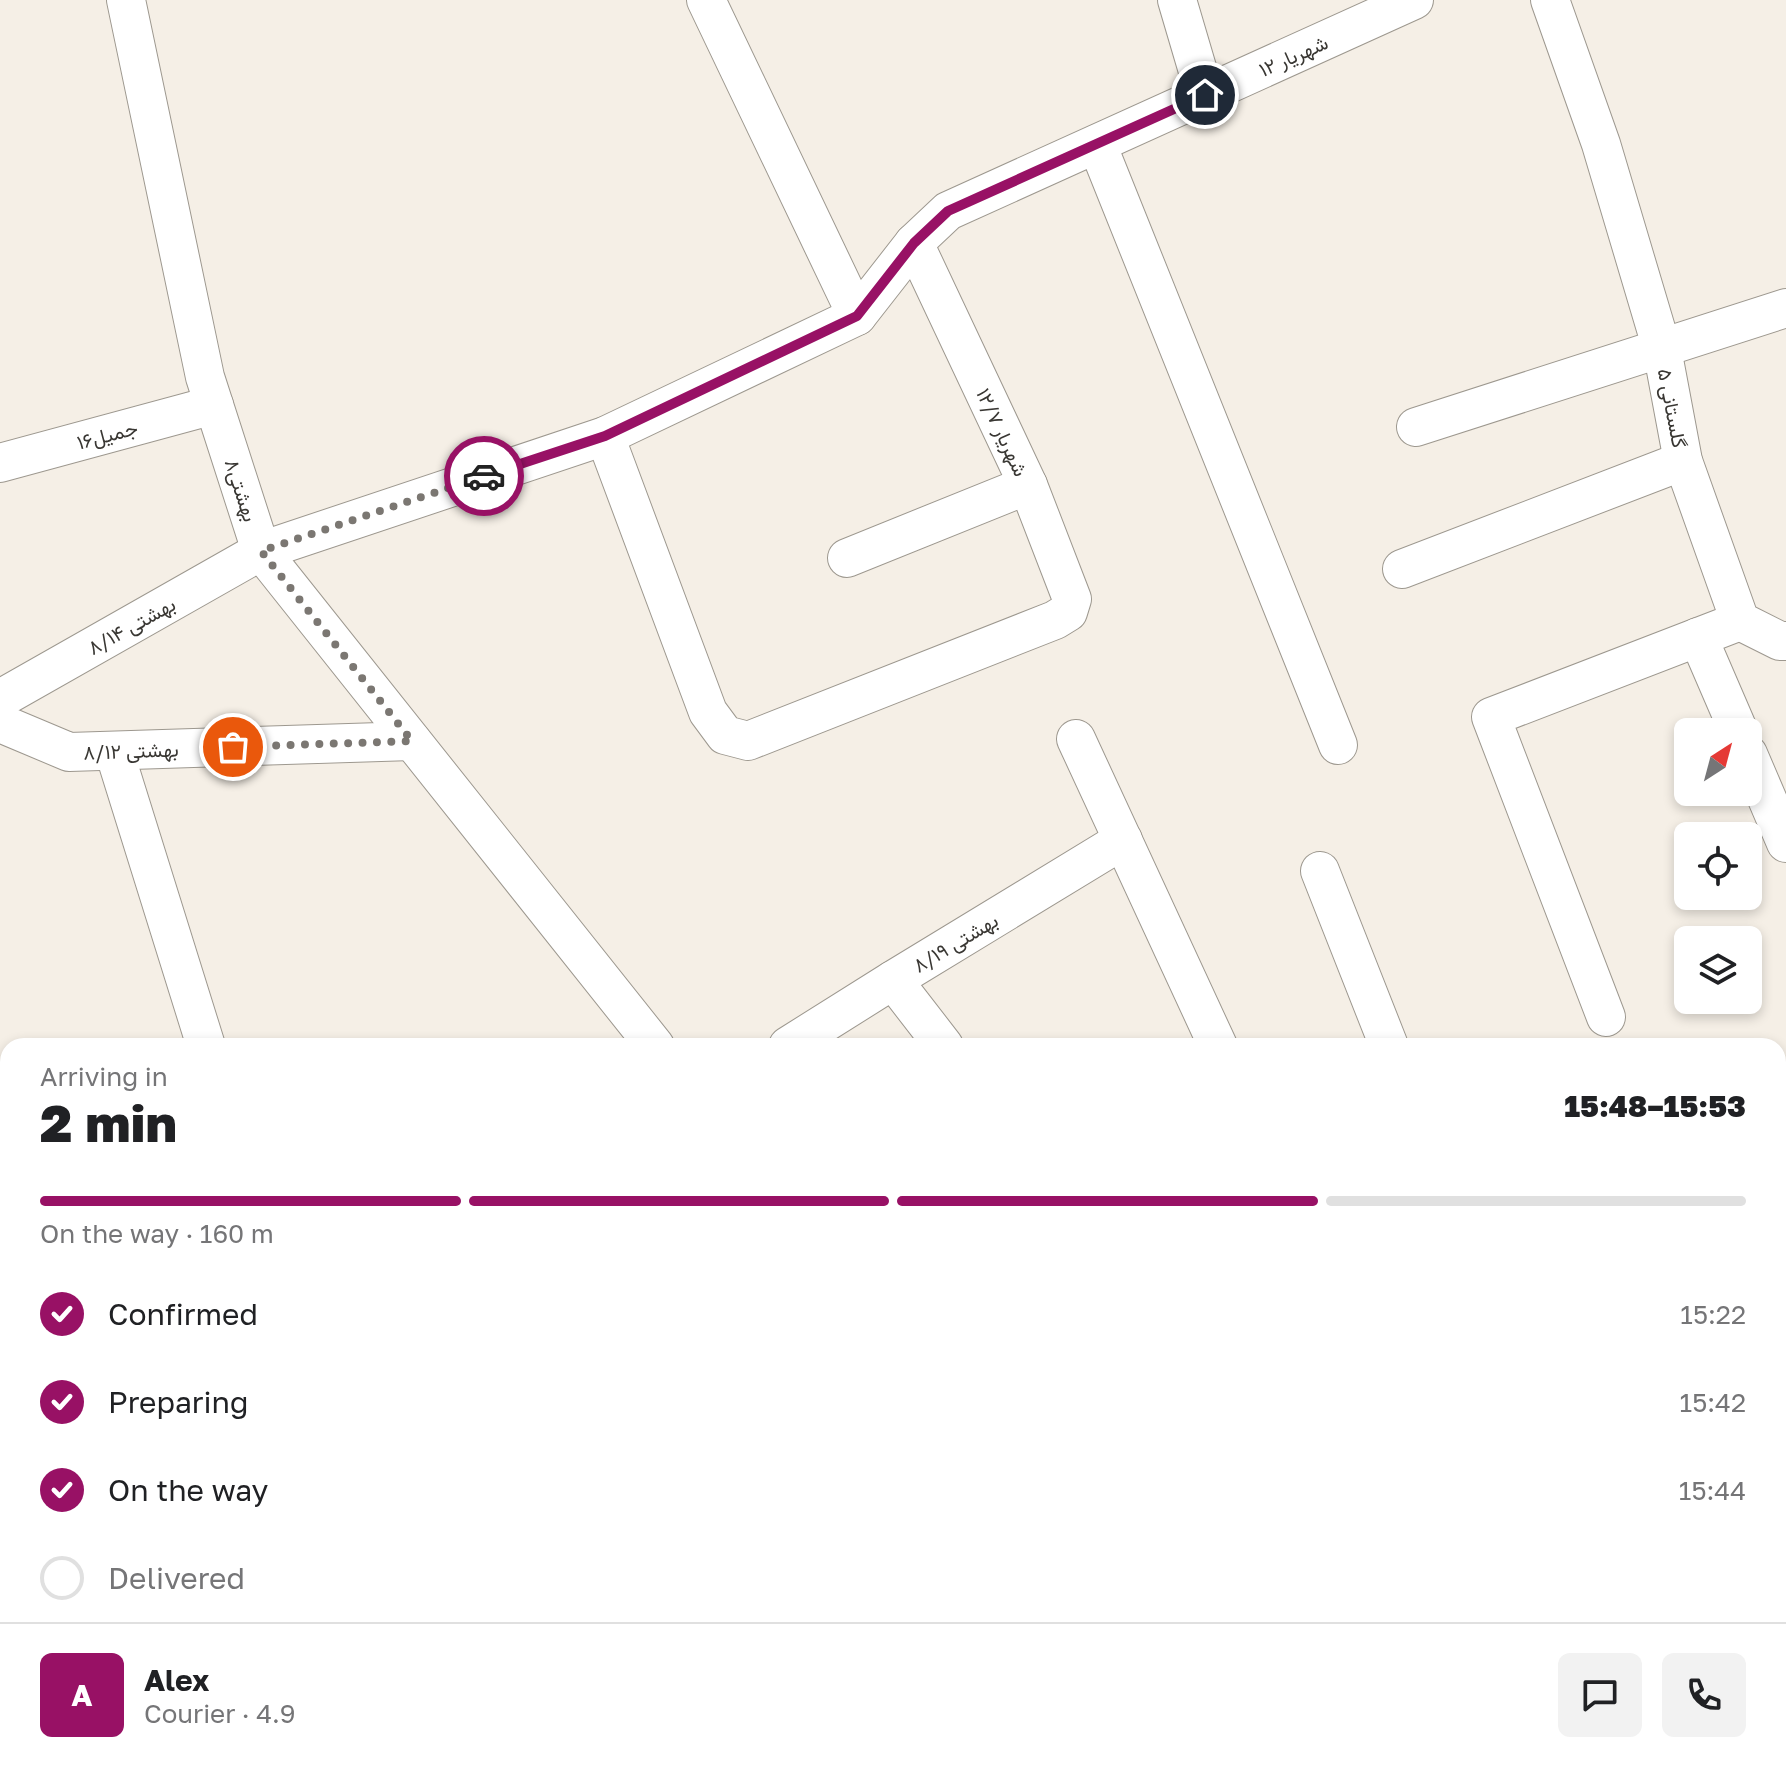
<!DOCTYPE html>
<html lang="en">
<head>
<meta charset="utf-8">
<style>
  body { margin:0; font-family:"Golos Text",Vazirmatn,sans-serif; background:#f2f2f2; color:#202124; height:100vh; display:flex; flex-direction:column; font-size:30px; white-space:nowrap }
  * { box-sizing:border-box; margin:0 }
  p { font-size:26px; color:#757577 }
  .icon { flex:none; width:44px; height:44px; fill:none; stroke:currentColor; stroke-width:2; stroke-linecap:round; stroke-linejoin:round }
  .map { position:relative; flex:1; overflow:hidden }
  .details { position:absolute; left:0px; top:1038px; width:1786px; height:744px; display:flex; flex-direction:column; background:#fff; border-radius:24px 24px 0 0; box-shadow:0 4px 12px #0003 }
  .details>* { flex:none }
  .needle { width:52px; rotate:36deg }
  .controls { position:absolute; left:1674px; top:718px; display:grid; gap:16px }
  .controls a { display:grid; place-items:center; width:88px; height:88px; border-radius:12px; background:#fff; box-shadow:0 4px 12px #0003; font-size:40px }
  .pin { position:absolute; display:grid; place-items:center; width:68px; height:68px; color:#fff; margin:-34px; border:4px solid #fff; border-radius:50%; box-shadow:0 2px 8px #0007 }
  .courier { position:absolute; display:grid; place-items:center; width:80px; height:80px; margin:-40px; border:6px solid #981165; border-radius:50%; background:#fff; color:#222; box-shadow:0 2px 10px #0007 }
  .overview em { font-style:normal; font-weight:800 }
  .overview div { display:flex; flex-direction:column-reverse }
  .overview { display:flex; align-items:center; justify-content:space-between; height:136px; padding:0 40px }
  h1 { font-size:52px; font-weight:800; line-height:60px }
  .bar { display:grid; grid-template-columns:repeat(4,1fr); gap:12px 8px; align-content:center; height:96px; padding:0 40px }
  .bar i { height:10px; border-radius:6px; background:#e0e0e0 }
  .bar .on { background:#981165 }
  .bar p { grid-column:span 4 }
  .line { display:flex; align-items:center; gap:20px; padding:0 40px; border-top:2px solid #e0e0e0 }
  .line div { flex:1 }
  .round { display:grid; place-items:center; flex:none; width:84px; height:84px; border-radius:12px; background:#f2f2f2 }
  ol { padding:0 40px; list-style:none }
  li { display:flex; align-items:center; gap:24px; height:88px }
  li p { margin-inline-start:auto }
  li .icon { padding:8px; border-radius:50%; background:#981165; color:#fff; stroke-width:4 }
  li:last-child { color:#757577 }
  li i { width:44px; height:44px; border:4px solid #e0e0e0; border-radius:50% }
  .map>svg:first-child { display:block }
</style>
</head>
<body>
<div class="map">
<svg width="1786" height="1782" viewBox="0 0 1786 1782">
  <rect width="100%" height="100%" fill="#f5efe6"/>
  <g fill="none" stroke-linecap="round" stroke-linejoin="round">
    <defs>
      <g id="minor">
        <polyline points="126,0 205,377 261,551 655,1046"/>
        <polyline points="706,0 857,316"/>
        <polyline points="1177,0 1205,95"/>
        <polyline points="1550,0 1601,144 1662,349 1683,461 1740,621 1780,641 1786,641"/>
        <polyline points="1097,144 1338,745"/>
        <polyline points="1416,427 1786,308"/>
        <polyline points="605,436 708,712 725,735 748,741 1055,620 1068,612 1072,599 1028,485 914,243"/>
        <polyline points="0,463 214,405"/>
        <polyline points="847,558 1028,485"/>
        <polyline points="1402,569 1683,461"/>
        <polyline points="1698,637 1739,732"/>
        <polyline points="0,699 261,551 605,436 857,316 914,243 948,211 1414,0"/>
        <polyline points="0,723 69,752 412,741"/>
        <polyline points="1076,739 1218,1046"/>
        <polyline points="114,751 206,1046"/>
        <polyline points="1748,754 1786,843"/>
        <polyline points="1320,871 1389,1046"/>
        <polyline points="893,980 944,1046"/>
        <polyline points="1606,1017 1491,717 1740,621"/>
        <polyline points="788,1046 893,980 1123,840"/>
        <polyline points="0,1253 8,1250"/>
        <polyline points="1778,1469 1786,1468"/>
        <polyline points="0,1551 8,1572"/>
        <polyline points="1778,1585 1786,1583"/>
        <polyline points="1778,1716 1786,1715"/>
        <polyline points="85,1774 88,1782"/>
        <polyline points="805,1774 807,1782"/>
        <polyline points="1279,1774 1284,1782"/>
        <polyline points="1650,1774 1652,1782"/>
        <polyline points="540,1782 565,1775"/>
        <polyline points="1371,1782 1384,1774"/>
      </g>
    </defs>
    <!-- minor casing -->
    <use href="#minor" stroke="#9d988f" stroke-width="40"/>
    <!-- minor -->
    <use href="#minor" stroke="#fff" stroke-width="38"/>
  </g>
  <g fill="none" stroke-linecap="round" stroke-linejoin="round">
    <!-- done -->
    <polyline stroke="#7b7772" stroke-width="8" stroke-dasharray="0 14.4" points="233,747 412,741 261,551 484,476"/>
    <!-- route -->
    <polyline stroke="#981165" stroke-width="10" points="484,476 605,436 857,316 914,243 948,211 1205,95"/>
  </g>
  <g text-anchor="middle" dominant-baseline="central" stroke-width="6" stroke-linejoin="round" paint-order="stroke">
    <!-- street labels -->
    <g font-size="20" fill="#393733" stroke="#fff">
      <text transform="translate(1293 55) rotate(-24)">شهریار ۱۲</text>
      <text transform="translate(1673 408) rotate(79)">گلستانی ۵</text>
      <text transform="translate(1003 432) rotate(65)">شهریار ۱۲/۷</text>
      <text transform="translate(107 434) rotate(-15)">جمیل١۶</text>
      <text transform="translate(242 490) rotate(72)">بهشتی۸</text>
      <text transform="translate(131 625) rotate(-29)">بهشتی ۸/۱۴</text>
      <text transform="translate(131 750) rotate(-2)">بهشتی ۸/۱۲</text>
      <text transform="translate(955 942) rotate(-31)">بهشتی ۸/۱۹</text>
    </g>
  </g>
</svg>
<div class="controls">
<a><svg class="needle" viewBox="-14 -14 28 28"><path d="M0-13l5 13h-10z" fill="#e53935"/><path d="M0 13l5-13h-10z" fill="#757577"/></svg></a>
<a><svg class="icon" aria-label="locate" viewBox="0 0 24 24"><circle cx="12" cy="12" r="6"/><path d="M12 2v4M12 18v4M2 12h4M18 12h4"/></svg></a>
<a><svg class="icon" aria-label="layers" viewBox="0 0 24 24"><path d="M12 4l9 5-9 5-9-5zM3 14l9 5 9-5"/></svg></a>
</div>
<div class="pin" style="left:233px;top:747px;background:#ea580c"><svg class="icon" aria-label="bag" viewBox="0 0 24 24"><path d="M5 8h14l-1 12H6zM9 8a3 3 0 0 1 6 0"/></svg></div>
<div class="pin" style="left:1205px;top:95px;background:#1f2937"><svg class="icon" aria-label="home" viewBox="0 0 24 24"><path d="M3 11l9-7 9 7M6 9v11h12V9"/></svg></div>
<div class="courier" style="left:484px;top:476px"><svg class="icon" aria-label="car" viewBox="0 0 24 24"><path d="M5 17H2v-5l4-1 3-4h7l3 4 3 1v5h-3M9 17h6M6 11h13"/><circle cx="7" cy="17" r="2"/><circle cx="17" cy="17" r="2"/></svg></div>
<section class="details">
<div class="overview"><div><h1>2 min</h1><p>Arriving in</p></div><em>15:48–15:53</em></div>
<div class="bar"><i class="on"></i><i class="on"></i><i class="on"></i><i></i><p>On the way · 160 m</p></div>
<ol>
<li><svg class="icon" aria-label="check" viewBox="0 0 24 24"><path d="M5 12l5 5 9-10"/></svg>Confirmed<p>15:22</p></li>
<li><svg class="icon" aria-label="check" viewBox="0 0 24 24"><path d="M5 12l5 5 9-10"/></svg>Preparing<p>15:42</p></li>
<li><svg class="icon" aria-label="check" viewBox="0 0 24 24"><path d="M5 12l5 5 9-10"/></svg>On the way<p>15:44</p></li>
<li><i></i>Delivered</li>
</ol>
<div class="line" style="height:144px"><b class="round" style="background:#981165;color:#fff">A</b><div><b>Alex</b><p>Courier · 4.9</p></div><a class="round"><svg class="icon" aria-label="chat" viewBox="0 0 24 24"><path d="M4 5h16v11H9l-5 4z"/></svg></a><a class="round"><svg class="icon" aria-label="phone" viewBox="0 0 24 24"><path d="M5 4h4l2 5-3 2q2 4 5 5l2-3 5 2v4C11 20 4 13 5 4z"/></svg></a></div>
</section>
</div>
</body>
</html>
